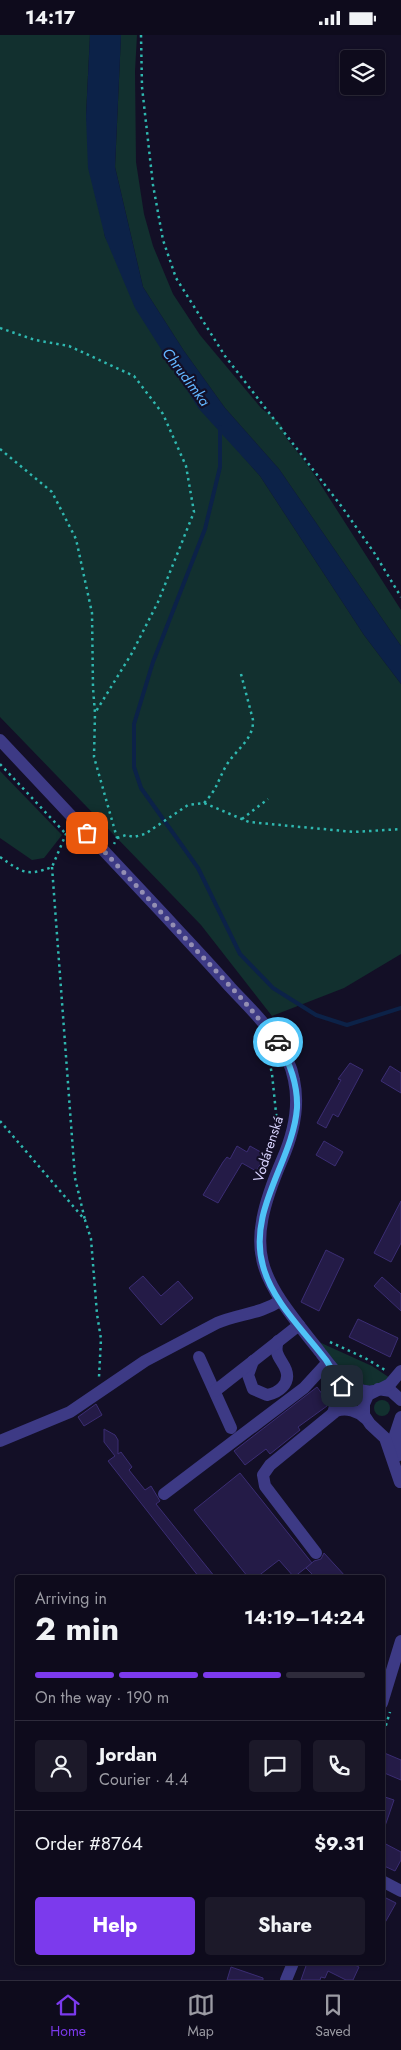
<!DOCTYPE html>
<html lang="en">
<head>
<meta charset="utf-8">
<style>
  body { margin:0; font-family:Jost,sans-serif; background:#1c1929; color:#f1f3f6; height:100vh; display:flex; flex-direction:column; font-size:19px; white-space:nowrap }
  * { box-sizing:border-box; margin:0 }
  p { font-size:16px; color:#9b9ba3 }
  .icon { flex:none; width:28px; height:28px; fill:none; stroke:currentColor; stroke-width:2; stroke-linecap:round; stroke-linejoin:round }
  .map { position:relative; flex:1; overflow:hidden }
  .sheet { position:absolute; left:15px; top:1540px; width:370px; height:390px; display:flex; flex-direction:column; background:#0e0b1c; border-radius:5px; box-shadow:0 1px 4px #0004,0 0 0 1px #2e2b3b }
  .sheet>* { flex:none }
  .fabs { position:absolute; left:340px; top:15px; display:grid; gap:10px }
  .fabs a { display:grid; place-items:center; width:45px; height:45px; border-radius:5px; background:#0e0b1c; box-shadow:0 1px 4px #0004,0 0 0 1px #2e2b3b; font-size:25px }
  .pin { position:absolute; display:grid; place-items:center; width:42px; height:42px; color:#fff; margin:-21px; border-radius:10px; box-shadow:0 2px 8px #0006 }
  .courier { position:absolute; display:grid; place-items:center; width:50px; height:50px; margin:-25px; border:4px solid #4fc3f7; border-radius:50%; background:#fff; color:#222; box-shadow:0 1px 6px #0007 }
  .overview em { font-style:normal; font-weight:700 }
  .overview div { display:flex; flex-direction:column-reverse }
  .overview { display:flex; align-items:center; justify-content:space-between; height:85px; padding:0 20px }
  h1 { font-size:32px; font-weight:700; line-height:38px }
  .bar { display:grid; grid-template-columns:repeat(4,1fr); gap:8px 5px; align-content:center; height:60px; padding:0 20px }
  .bar i { height:6px; border-radius:4px; background:#2e2b3b }
  .bar .active { background:#7c3aed }
  .bar p { grid-column:span 4 }
  .line { display:flex; align-items:center; gap:12px; padding:0 20px; border-top:1px solid #2e2b3b }
  .line div { flex:1 }
  .round { display:grid; place-items:center; flex:none; width:52px; height:52px; border-radius:5px; background:#1c1929 }
  .primary-button { display:flex; gap:10px; margin-top:auto; padding:10px 20px }
  .primary-button a { flex:1; height:58px; border-radius:5px; background:#7c3aed; color:#fff; font-size:20px; font-weight:700; line-height:58px; text-align:center }
  .primary-button a+a { background:#1c1929; color:#f1f3f6 }
  .status { display:flex; justify-content:space-between; align-items:center; height:35px; padding:0 25px; background:#0e0b1c; direction:ltr }
  .status svg { height:14px; fill:currentColor }
  .tab-bar { display:flex; justify-content:space-around; align-items:center; height:70px; border-top:1px solid #2e2b3b; background:#0e0b1c; font-size:14px; color:#9b9ba3 }
  .tab-bar a { display:grid; justify-items:center; gap:2px }
  .tab-bar .active { color:#7c3aed }
  .map>svg:first-child { display:block }
</style>
</head>
<body>
<div class="status"><b>14:17</b><svg viewBox="0 0 49 12"><path d="M0 12V9h3v3zM5 12V6h3v6zM10 12V3h3v9zM15 12V0h3v12zM26 1h20v11H26zM47 4h2v5h-2z"/></svg></div>
<div class="map">
<svg width="401" height="1945" viewBox="0 0 401 1945">
  <rect width="100%" height="100%" fill="#130f26"/>
  <!-- green -->
  <g fill="#12302f">
    <polygon points="0,0 90,0 86,81 105,202 233,410 260,441 364,600 401,649 401,919 344,953 272,981 201,890 0,682"/>
    <polygon points="121,0 137,0 135,36 136,127 144,179 153,211 173,259 200,300 261,373 280,388 287,404 310,433 401,575 401,611 279,434 225,373 184,316 143,252 115,132"/>
    <polygon points="0,736 62,800 44,823 32,825 0,803"/>
    <path d="M319,1307l53,24 18,12c-31,24 -54,-15 -71,-36z"/>
    <circle cx="382" cy="1373" r="8"/>
  </g>
  <!-- water -->
  <polygon fill="#0c2248" points="90,0 121,0 115,132 143,252 184,316 225,373 279,434 401,611 401,649 364,600 260,441 199,374 135,273 105,202 88,133 86,81"/>
  <g fill="none" stroke-linecap="round" stroke-linejoin="round">
    <!-- stream -->
    <polyline stroke="#0c2248" stroke-width="4" points="220,392 220,432 205,494 153,627 134,689 134,732 141,753 198,833 240,919 273,953 316,980 347,990 401,973"/>
  </g>
  <!-- building -->
  <g fill="#241b47" stroke="#3b2d73">
    <polygon points="350,1028 363,1035 338,1082 333,1079 326,1093 317,1088 341,1045 338,1044"/>
    <polygon points="390,1031 401,1038 401,1058 381,1046"/>
    <polygon points="324,1106 343,1117 335,1131 316,1120"/>
    <polygon points="237,1111 247,1117 250,1111 266,1120 256,1136 242,1128 218,1168 203,1160 223,1127 227,1122 230,1124"/>
    <polygon points="401,1166 401,1208 391,1227 374,1218"/>
    <polygon points="326,1215 344,1224 319,1276 301,1267"/>
    <polygon points="143,1241 161,1261 178,1246 193,1263 161,1290 129,1253"/>
    <polygon points="382,1242 401,1259 401,1276 374,1251"/>
    <polygon points="358,1284 398,1303 390,1322 349,1302"/>
    <polygon points="317,1352 328,1367 327,1371 298,1392 300,1395 270,1419 266,1414 245,1430 234,1416"/>
    <polygon points="96,1369 102,1380 84,1391 78,1382"/>
    <polygon points="104,1394 115,1400 118,1405 118,1419 121,1417 132,1432 129,1435 145,1455 151,1451 160,1466 156,1469 215,1542 199,1542 108,1426 115,1421 104,1407"/>
    <polygon points="240,1438 312,1528 294,1542 279,1525 257,1542 248,1542 194,1475"/>
    <polygon points="324,1518 346,1542 315,1542 306,1533 314,1526 321,1524"/>
    <polygon points="382,1717 401,1725 401,1745 382,1737"/>
    <polygon points="382,1761 394,1765 384,1794 382,1793"/>
    <polygon points="382,1807 401,1817 401,1825 395,1836 382,1830"/>
    <polygon points="382,1861 396,1868 382,1893"/>
    <polygon points="307,1928 351,1928 359,1932 353,1945 346,1945 328,1936 325,1943 321,1942 320,1945 301,1945"/>
    <polygon points="231,1932 263,1943 263,1945 227,1945"/>
  </g>
  <g fill="none" stroke-linecap="round" stroke-linejoin="round">
    <!-- path -->
    <g stroke="#2fb8b0" stroke-width="2.5" stroke-dasharray="2.5 4" stroke-linecap="butt">
      <polyline points="141,0 142,52 153,150 163,205 176,243 225,321 342,472 375,519 401,562"/>
      <polyline points="0,293 35,305 69,311 134,341 163,379 186,431 194,477 158,567 132,618 95,678"/>
      <polyline points="0,414 52,457 76,504 92,578 93,653 95,678 94,722 117,803 114,809"/>
      <polyline points="0,729 66,799"/>
      <path d="M204,768c14,-15 13,-21 22,-37 9,-16 28,-26 27,-46l-12,-46"/>
      <polyline points="242,784 268,764"/>
      <polyline points="117,803 126,800 134,802 145,799 188,770 204,768 249,787 354,797 401,794"/>
      <path d="M0,822c22,15 26,20 52,10l14,-33 5,2"/>
      <polyline points="52,832 75,1143 85,1185"/>
      <polyline points="261,1004 260,1011 269,1025 272,1039 278,1097"/>
      <polyline points="0,1086 85,1185 91,1204 97,1279 101,1304 99,1342"/>
      <polyline points="330,1307 365,1323 385,1335"/>
      <polyline points="382,1703 390,1677"/>
    </g>
    <!-- minor -->
    <g stroke="#3d3a85" stroke-width="12">
      <path d="M0,705c55,59 110,118 166,177 21,23 43,46 64,70 25,27 57,55 64,93 6,28 -1,55 -12,80 -41,96 -22,116 38,192 12,16 31,43 54,39"/>
      <polyline points="199,1322 231,1393"/>
      <path d="M253,1326l-5,14 5,14 14,6c11,-2 24,-11 19,-25 -4,-11 -13,-15 -8,-29"/>
      <polyline points="378,1354 391,1356 401,1365"/>
      <polyline points="215,1356 299,1290"/>
      <polyline points="333,1378 342,1351"/>
      <path d="M0,1406l70,-29 75,-51 72,-38c21,-9 43,-9 63,-22"/>
      <polyline points="397,1421 395,1400 401,1382"/>
      <polyline points="400,1447 385,1403 370,1389 364,1380 364,1369 368,1360 390,1349 401,1336"/>
      <polyline points="164,1459 304,1353 327,1328"/>
      <path d="M316,1518l-51,-67 -2,-11 7,-10 66,-54c10,-4 22,0 29,7"/>
      <polyline points="382,1668 401,1606"/>
      <polyline points="382,1846 401,1856"/>
      <polyline points="286,1945 293,1928"/>
    </g>
  </g>
  <g fill="none" stroke-linecap="round" stroke-linejoin="round">
    <!-- done -->
    <polyline stroke="#948fb3" stroke-width="5" stroke-dasharray="0 9" points="87,798 243,965 278,1007"/>
    <!-- route -->
    <path stroke="#4fc3f7" stroke-width="6" d="M278,1007c12,21 20,42 19,66 -4,53 -50,102 -34,158 9,35 41,65 63,94 6,9 10,18 16,26"/>
  </g>
  <g text-anchor="middle" dominant-baseline="central" stroke-width="4.5" stroke-linejoin="round" paint-order="stroke">
    <!-- street labels -->
    <g font-size="14" fill="#d9d4ff" stroke="#130f26">
      <text transform="translate(268 1114) rotate(-72)">Vodárenská</text>
    </g>
    <!-- water labels -->
    <g font-size="15" font-style="italic" fill="#62b6ff" stroke="#130f26">
      <text transform="translate(186 342) rotate(53)">Chrudimka</text>
    </g>
  </g>
</svg>
<div class="fabs">
<a><svg class="icon" aria-label="layers" viewBox="0 0 24 24"><path d="M12 4l9 5-9 5-9-5zM3 14l9 5 9-5"/></svg></a>
</div>
<div class="pin" style="left:87px;top:798px;background:#ea580c"><svg class="icon" aria-label="bag" viewBox="0 0 24 24"><path d="M5 8h14l-1 12H6zM9 8a3 3 0 0 1 6 0"/></svg></div>
<div class="pin" style="left:342px;top:1351px;background:#1f2937"><svg class="icon" aria-label="home" viewBox="0 0 24 24"><path d="M3 11l9-7 9 7M6 9v11h12V9"/></svg></div>
<div class="courier" style="left:278px;top:1007px"><svg class="icon" aria-label="car" viewBox="0 0 24 24"><path d="M5 17H2v-5l4-1 3-4h7l3 4 3 1v5h-3M9 17h6M6 11h13"/><circle cx="7" cy="17" r="2"/><circle cx="17" cy="17" r="2"/></svg></div>
<section class="sheet">
<div class="overview"><div><h1>2 min</h1><p>Arriving in</p></div><em>14:19–14:24</em></div>
<div class="bar"><i class="active"></i><i class="active"></i><i class="active"></i><i></i><p>On the way · 190 m</p></div>
<div class="line" style="height:90px"><a class="round"><svg class="icon" aria-label="person" viewBox="0 0 24 24"><circle cx="12" cy="8" r="4"/><path d="M4 21q1-7 8-7t8 7"/></svg></a><div><b>Jordan</b><p>Courier · 4.4</p></div><a class="round"><svg class="icon" aria-label="chat" viewBox="0 0 24 24"><path d="M4 5h16v11H9l-5 4z"/></svg></a><a class="round"><svg class="icon" aria-label="phone" viewBox="0 0 24 24"><path d="M5 4h4l2 5-3 2q2 4 5 5l2-3 5 2v4C11 20 4 13 5 4z"/></svg></a></div>
<div class="line" style="height:65px"><div>Order #8764</div><b>$9.31</b></div>
<div class="primary-button"><a>Help</a><a>Share</a></div>
</section>
</div>
<nav class="tab-bar">
<a class="active"><svg class="icon" aria-label="home" viewBox="0 0 24 24"><path d="M3 11l9-7 9 7M6 9v11h12V9"/></svg>Home</a>
<a><svg class="icon" aria-label="map" viewBox="0 0 24 24"><path d="M3 6l6-2 6 2 6-2v14l-6 2-6-2-6 2zM9 4v14M15 6v14"/></svg>Map</a>
<a><svg class="icon" aria-label="saved" viewBox="0 0 24 24"><path d="M7 4h10v16l-5-4-5 4z"/></svg>Saved</a>
</nav>
</body>
</html>
